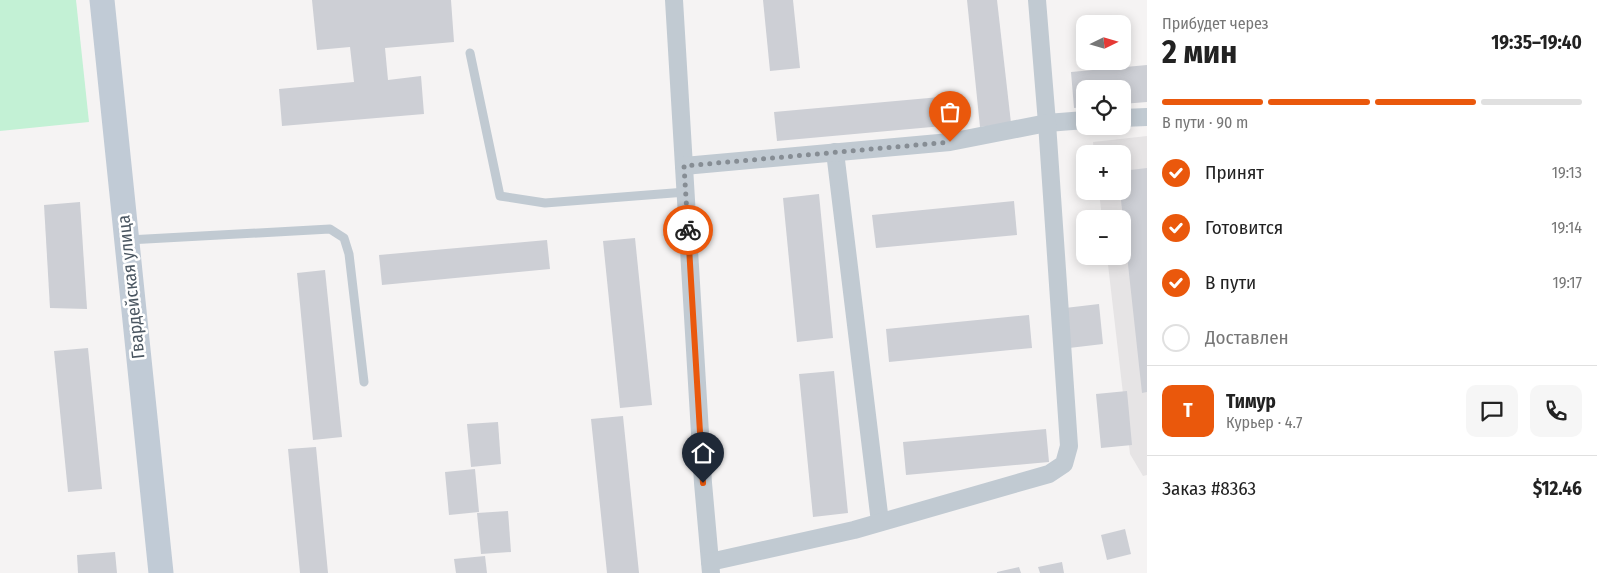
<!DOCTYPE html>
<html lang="ru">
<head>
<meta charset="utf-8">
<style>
  body { margin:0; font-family:"Fira Sans Condensed",sans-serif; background:#f6f6f6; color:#222; height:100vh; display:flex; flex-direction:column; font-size:19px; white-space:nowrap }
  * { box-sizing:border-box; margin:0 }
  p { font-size:16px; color:#767676 }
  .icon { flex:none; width:28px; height:28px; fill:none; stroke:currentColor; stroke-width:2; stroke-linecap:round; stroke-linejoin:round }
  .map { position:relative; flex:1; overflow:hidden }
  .panel { display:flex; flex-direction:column; background:#fff; width:450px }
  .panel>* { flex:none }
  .needle { width:32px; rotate:85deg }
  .fabs { position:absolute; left:1076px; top:15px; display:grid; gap:10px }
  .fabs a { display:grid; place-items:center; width:55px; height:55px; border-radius:10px; background:#fff; box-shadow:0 2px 12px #0003; font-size:25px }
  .pin { position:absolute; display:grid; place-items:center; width:42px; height:42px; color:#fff; margin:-51px -21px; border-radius:50% 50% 50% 0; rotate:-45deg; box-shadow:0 0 5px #0007 }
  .pin .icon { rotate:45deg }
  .courier { position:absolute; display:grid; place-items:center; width:50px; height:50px; margin:-25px; border:4px solid #ea580c; border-radius:50%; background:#fff; color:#222; box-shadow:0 1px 6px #0007 }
  .head em { font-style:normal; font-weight:700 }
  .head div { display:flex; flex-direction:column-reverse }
  .head { display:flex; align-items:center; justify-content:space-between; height:85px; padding:0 15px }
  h1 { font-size:32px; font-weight:700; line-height:38px }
  .bar { display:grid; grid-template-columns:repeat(4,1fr); gap:8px 5px; align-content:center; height:60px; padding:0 15px }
  .bar i { height:6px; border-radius:4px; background:#e0e0e0 }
  .bar .on { background:#ea580c }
  .bar p { grid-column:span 4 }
  .line { display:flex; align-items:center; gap:12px; padding:0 15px; border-top:1px solid #e0e0e0 }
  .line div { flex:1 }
  .round { display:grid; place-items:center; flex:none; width:52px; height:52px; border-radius:10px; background:#f6f6f6 }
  ol { padding:0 15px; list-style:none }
  li { display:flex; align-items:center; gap:15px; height:55px }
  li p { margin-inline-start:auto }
  li .icon { padding:5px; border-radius:50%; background:#ea580c; color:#fff; stroke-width:4 }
  li:last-child { color:#767676 }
  li i { width:28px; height:28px; border:2px solid #e0e0e0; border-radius:50% }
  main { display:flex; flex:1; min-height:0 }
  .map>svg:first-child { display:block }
</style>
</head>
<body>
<main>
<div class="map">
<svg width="1147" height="573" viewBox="0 0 1147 573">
  <rect width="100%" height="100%" fill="#f5f3f3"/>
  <!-- education -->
  <polygon fill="#e6e4e5" points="1147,136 1147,475 1143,476 1130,454 1107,256 1122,256 1122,219 1102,219 1099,191 1122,191 1122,154 1094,154 1093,142"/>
  <!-- green -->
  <polygon fill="#c3f1d5" points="0,0 76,0 89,122 0,131"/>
  <!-- building -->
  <g fill="#cdcfd5">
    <polygon points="312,0 451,0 454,42 385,48 388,80 421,76 424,114 282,126 279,89 354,82 350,47 317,50"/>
    <polygon points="763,0 793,0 800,68 770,71"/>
    <polygon points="967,0 997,0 1011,123 980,127"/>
    <polygon points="1147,65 1147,102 1122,104 1122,89 1085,89 1085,107 1074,108 1071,72"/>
    <polygon points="940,97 943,126 777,141 774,112"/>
    <polygon points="1147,168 1147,392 1142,393 1120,191 1122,191 1122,171"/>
    <polygon points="819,194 833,338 797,342 783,198"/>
    <polygon points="1014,201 1017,235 876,248 872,215"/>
    <polygon points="80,202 87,309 50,308 44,205"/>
    <polygon points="635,238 652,405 620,408 603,241"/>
    <polygon points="547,240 550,269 382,285 379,255"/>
    <polygon points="325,270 342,437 313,440 297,273"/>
    <polygon points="1099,304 1103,344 1069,348 1065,308"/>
    <polygon points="1029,315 1032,348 889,362 886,329"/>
    <polygon points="88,348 102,489 68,492 54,351"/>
    <polygon points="834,371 848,513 813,517 799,374"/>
    <polygon points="1127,391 1132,445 1101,448 1096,394"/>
    <polygon points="623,416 639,573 607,573 591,419"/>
    <polygon points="498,422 501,464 471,467 467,424"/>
    <polygon points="1046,429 1049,462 906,475 903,442"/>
    <polygon points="316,447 328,573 300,573 288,449"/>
    <polygon points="475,469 479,512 449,515 445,472"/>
    <polygon points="508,511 511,552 481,554 477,513"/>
    <polygon points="1125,529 1131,554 1107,560 1101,535"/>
    <polygon points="115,552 117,573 78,573 77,555"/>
    <polygon points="485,556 487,573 456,573 454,559"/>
    <polygon points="1062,562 1064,573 1040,573 1038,567"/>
    <polygon points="1019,567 1021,573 997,573 997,572"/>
  </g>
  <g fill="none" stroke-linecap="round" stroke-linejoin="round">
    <!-- lane -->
    <g stroke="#c1cad2" stroke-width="9">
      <polyline points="470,53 500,196 545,203 686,192"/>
      <polyline points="128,240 330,229 344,238 349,254 364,382"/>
    </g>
    <!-- street -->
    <g stroke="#c1cad2" stroke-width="18">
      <polyline points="674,0 703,483 711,573"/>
      <polyline points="1037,0 1047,123 1085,120"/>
      <polyline points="1122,118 1147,117"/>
      <polyline points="835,152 880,522"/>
      <polyline points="684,166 950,142 1047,123 1069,446 1064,464 1049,474 854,530 710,562"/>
    </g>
    <!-- secondary -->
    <polyline stroke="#c1cbd6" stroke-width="25" points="102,0 161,573"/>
  </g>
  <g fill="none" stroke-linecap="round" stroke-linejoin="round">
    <!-- done -->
    <polyline stroke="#868d94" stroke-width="5" stroke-dasharray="0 9" points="688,230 684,166 950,142"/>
    <!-- route -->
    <polyline stroke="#ea580c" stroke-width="6" points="688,230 703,483"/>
  </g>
  <g text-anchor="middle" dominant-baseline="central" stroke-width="5" stroke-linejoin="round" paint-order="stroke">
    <!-- street labels -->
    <g font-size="18" fill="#4a5661" stroke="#fff">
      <text transform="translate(131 287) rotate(-96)">Гвардейская улица</text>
    </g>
  </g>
</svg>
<div class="fabs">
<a><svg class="needle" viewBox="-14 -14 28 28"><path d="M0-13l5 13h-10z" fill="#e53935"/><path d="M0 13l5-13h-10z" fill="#767676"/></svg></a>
<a><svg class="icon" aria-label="locate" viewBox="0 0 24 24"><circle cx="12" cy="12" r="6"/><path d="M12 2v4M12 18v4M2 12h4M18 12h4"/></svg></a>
<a>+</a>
<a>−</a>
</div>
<div class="pin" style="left:950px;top:142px;background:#ea580c"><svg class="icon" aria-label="bag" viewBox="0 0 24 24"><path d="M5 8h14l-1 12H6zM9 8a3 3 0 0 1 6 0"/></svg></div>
<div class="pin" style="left:703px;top:483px;background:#1f2937"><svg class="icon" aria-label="home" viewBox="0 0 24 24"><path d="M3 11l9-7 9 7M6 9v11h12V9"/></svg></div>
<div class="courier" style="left:688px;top:230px"><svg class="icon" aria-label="bike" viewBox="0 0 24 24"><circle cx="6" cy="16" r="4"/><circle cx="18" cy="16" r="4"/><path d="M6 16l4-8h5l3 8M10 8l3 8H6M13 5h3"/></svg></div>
</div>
<section class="panel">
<div class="head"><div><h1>2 мин</h1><p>Прибудет через</p></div><em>19:35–19:40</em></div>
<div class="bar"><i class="on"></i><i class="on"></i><i class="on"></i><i></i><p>В пути · 90 m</p></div>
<ol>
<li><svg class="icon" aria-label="check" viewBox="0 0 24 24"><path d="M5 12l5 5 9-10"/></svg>Принят<p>19:13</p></li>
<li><svg class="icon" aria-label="check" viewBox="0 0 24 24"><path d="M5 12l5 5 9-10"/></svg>Готовится<p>19:14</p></li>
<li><svg class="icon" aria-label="check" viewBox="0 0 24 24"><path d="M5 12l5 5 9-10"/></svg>В пути<p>19:17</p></li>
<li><i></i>Доставлен</li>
</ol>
<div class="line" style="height:90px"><b class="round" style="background:#ea580c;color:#fff">Т</b><div><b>Тимур</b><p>Курьер · 4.7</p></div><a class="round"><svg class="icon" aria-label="chat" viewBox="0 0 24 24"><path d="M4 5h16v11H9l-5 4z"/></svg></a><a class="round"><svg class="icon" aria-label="phone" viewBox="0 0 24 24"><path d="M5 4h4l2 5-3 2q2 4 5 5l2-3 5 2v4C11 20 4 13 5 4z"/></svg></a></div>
<div class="line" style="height:65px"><div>Заказ #8363</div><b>$12.46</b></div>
</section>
</main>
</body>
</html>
